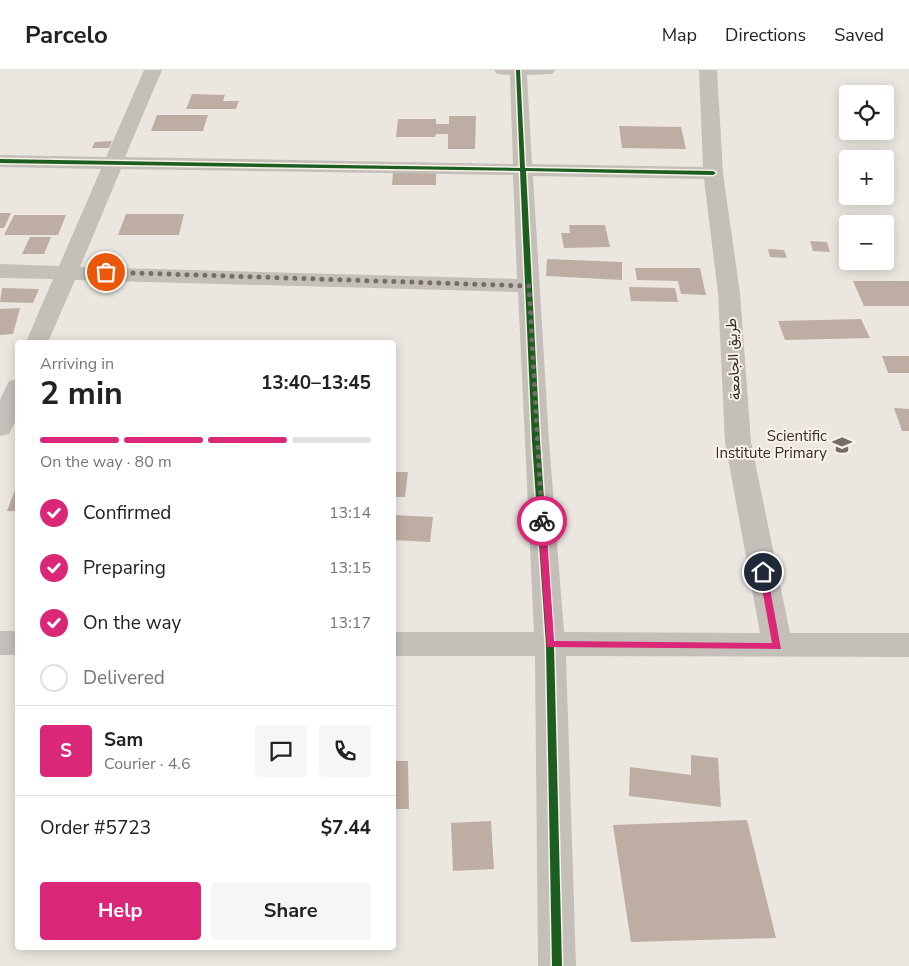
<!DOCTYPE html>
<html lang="en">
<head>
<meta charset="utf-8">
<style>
  body { margin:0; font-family:"Nunito Sans",Vazirmatn,sans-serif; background:#f6f6f6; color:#222; height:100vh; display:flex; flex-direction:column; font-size:19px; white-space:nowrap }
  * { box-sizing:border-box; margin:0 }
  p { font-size:16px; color:#767676 }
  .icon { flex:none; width:28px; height:28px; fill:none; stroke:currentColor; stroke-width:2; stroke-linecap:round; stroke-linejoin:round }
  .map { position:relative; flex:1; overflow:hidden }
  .panel { position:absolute; left:15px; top:270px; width:381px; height:610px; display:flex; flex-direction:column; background:#fff; border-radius:5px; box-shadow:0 2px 12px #0003 }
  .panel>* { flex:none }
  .buttons { position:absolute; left:839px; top:15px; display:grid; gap:10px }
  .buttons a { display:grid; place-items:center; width:55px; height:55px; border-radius:5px; background:#fff; box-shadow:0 2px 12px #0003; font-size:25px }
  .pin { position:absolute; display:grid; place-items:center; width:42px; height:42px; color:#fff; margin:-21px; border:2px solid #fff; border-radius:50%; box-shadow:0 1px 5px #0007 }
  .courier { position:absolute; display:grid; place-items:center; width:50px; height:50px; margin:-25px; border:4px solid #db2777; border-radius:50%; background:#fff; color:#222; box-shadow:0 1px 6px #0007 }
  .overview em { font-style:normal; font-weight:700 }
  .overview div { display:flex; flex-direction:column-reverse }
  .overview { display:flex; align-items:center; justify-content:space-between; height:85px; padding:0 25px }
  h1 { font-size:32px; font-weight:700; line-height:38px }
  .bar { display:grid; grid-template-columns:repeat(4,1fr); gap:8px 5px; align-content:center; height:60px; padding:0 25px }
  .bar i { height:6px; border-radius:4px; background:#e0e0e0 }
  .bar .on { background:#db2777 }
  .bar p { grid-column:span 4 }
  .line { display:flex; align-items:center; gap:12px; padding:0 25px; border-top:1px solid #e0e0e0 }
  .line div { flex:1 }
  .round { display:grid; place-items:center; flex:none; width:52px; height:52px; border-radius:5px; background:#f6f6f6 }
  ol { padding:0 25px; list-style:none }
  li { display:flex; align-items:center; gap:15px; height:55px }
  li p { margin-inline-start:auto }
  li .icon { padding:5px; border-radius:50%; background:#db2777; color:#fff; stroke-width:4 }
  li:last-child { color:#767676 }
  li i { width:28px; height:28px; border:2px solid #e0e0e0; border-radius:50% }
  .primary-button { display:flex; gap:10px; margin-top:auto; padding:10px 25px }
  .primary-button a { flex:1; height:58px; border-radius:5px; background:#db2777; color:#fff; font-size:20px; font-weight:700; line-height:58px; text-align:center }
  .primary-button a+a { background:#f6f6f6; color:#222 }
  header { display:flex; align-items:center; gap:30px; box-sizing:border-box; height:70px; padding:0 25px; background:#fff; border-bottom:1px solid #e0e0e0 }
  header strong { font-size:24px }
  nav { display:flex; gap:28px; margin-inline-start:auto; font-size:18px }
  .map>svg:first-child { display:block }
</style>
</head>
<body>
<header>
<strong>Parcelo</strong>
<nav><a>Map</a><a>Directions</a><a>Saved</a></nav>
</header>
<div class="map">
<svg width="909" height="896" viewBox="0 0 909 896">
  <rect width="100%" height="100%" fill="#ebe7e0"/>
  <!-- building -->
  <g fill="#beada2">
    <polygon points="192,24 225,25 223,31 239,31 236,39 186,39"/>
    <polygon points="157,45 208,45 203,61 151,61"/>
    <polygon points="449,46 476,46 475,79 448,79 448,64 436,64 435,67 396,67 398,49 436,49 436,54 449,54"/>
    <polygon points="619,56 681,57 686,79 622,78"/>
    <polygon points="112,71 109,78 92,78 95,72"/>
    <polygon points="393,103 436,103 436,115 392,115"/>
    <polygon points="0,143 11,143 4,158 0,158"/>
    <polygon points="126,144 184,144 179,165 118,165"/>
    <polygon points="14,145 66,145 58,165 4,165"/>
    <polygon points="569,155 605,155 610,177 564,178 561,163 570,163"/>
    <polygon points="30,167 51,167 44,184 22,184"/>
    <polygon points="810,171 827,172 830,182 813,181"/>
    <polygon points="768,179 784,180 787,188 770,187"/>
    <polygon points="547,189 622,192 622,210 546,206"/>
    <polygon points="635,198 700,198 706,225 681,224 678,211 637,210"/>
    <polygon points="853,211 909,211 909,236 864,236"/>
    <polygon points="629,217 675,218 678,232 631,231"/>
    <polygon points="2,218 39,219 33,233 0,232"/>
    <polygon points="20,238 13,264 0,265 0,239"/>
    <polygon points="861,249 870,268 785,270 778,251"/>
    <polygon points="882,286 909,286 909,303 888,303"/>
    <polygon points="894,338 909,339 909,361 902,361"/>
    <polygon points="394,402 408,402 405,427 394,427"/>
    <polygon points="17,415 18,441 7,441"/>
    <polygon points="394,445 433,447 430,472 394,470"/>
    <polygon points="691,685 718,688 721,737 629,726 630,697 691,705"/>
    <polygon points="394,691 408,691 409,739 394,739"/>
    <polygon points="747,750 776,868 631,872 613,755"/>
    <polygon points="491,751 494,799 453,801 451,753"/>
  </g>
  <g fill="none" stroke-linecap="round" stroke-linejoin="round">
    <!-- minor -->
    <g fill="#c4bfb9" fill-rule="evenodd">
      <path d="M144,0h18l-37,87 388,7 -3,-89 -13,-1 -3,-4h61l-3,4 -25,1 5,89 171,3 -4,-97h18l6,103 17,120 11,149 39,191h119v24l-343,-1 10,310h-38l-3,-310h-141v-24h140l-16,-340 -443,-12 -27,62h-22l27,-63 -53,-1v-14l59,2 42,-97 -101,-2v-12l106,2zM121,99l392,6 4,104 -437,-12zM533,106l171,3 14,114 7,149 35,191 -196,-1 -15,-191z"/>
      <polygon points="18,309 18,347 9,364 0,366 0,330 9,311"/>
      <rect x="0" y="561" width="18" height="24"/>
    </g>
    <defs>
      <polygon id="cycleway" points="516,0 520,0 525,98 713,101 716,103 713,105 526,101 540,371 554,575 562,896 552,896 546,575 532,371 520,101 0,93 0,89 520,98"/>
    </defs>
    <!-- cycleway casing -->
    <use href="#cycleway" stroke="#f8f2e7" stroke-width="3"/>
    <!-- cycleway -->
    <use href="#cycleway" fill="#1b5e20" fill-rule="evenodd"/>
  </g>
  <!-- route -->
  <polygon fill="#db2777" points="542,448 546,451 554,571 772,573 759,502 763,499 767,502 781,579 547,577 538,451"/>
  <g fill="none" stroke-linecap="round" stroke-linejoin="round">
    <!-- done -->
    <polyline stroke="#756e68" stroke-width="5" stroke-dasharray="0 9" points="106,202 529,216 542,451"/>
  </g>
  <!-- icons -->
  <defs>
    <symbol id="school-bare" viewBox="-9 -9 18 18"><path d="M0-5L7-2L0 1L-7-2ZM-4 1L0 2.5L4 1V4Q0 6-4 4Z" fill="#756e68" stroke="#f8f2e7" stroke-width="2.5" paint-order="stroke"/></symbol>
  </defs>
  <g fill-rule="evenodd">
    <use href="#school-bare" x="828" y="361" width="28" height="28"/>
  </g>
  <g text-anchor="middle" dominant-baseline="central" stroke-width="4" stroke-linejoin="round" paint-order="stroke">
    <!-- street labels -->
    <g font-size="15" fill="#352d28" stroke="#f8f2e7">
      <text transform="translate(733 289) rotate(-93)">طريق الجامعة</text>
    </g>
    <!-- poi labels -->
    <g font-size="15" fill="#352d28" stroke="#f8f2e7" text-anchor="end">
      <text x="827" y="366">Scientific<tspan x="827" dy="17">Institute Primary</tspan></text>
    </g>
  </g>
</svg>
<div class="buttons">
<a><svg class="icon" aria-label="locate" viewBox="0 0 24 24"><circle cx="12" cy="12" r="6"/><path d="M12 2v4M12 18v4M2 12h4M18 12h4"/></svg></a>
<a>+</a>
<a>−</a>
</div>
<div class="pin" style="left:106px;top:202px;background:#ea580c"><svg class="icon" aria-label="bag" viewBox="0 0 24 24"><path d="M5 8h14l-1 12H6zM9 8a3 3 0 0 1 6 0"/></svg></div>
<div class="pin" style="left:763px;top:502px;background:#1f2937"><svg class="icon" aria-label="home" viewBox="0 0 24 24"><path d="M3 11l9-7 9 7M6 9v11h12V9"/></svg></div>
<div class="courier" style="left:542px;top:451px"><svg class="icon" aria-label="bike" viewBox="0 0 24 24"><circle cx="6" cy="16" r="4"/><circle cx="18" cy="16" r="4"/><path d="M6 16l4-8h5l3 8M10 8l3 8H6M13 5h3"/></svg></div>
<section class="panel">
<div class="overview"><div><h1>2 min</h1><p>Arriving in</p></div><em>13:40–13:45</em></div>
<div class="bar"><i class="on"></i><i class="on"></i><i class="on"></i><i></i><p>On the way · 80 m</p></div>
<ol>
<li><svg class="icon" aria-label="check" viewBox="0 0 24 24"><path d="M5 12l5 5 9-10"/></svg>Confirmed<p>13:14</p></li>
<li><svg class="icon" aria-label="check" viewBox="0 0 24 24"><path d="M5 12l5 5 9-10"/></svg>Preparing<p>13:15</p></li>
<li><svg class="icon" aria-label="check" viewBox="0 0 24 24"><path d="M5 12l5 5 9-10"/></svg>On the way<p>13:17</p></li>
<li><i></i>Delivered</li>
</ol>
<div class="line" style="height:90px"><b class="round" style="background:#db2777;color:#fff">S</b><div><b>Sam</b><p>Courier · 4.6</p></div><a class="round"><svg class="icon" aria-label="chat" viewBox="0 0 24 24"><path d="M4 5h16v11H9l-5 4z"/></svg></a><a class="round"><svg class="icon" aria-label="phone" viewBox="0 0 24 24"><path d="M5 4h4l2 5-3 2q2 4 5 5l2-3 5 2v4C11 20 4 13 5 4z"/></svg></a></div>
<div class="line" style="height:65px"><div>Order #5723</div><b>$7.44</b></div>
<div class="primary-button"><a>Help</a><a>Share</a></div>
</section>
</div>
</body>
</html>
